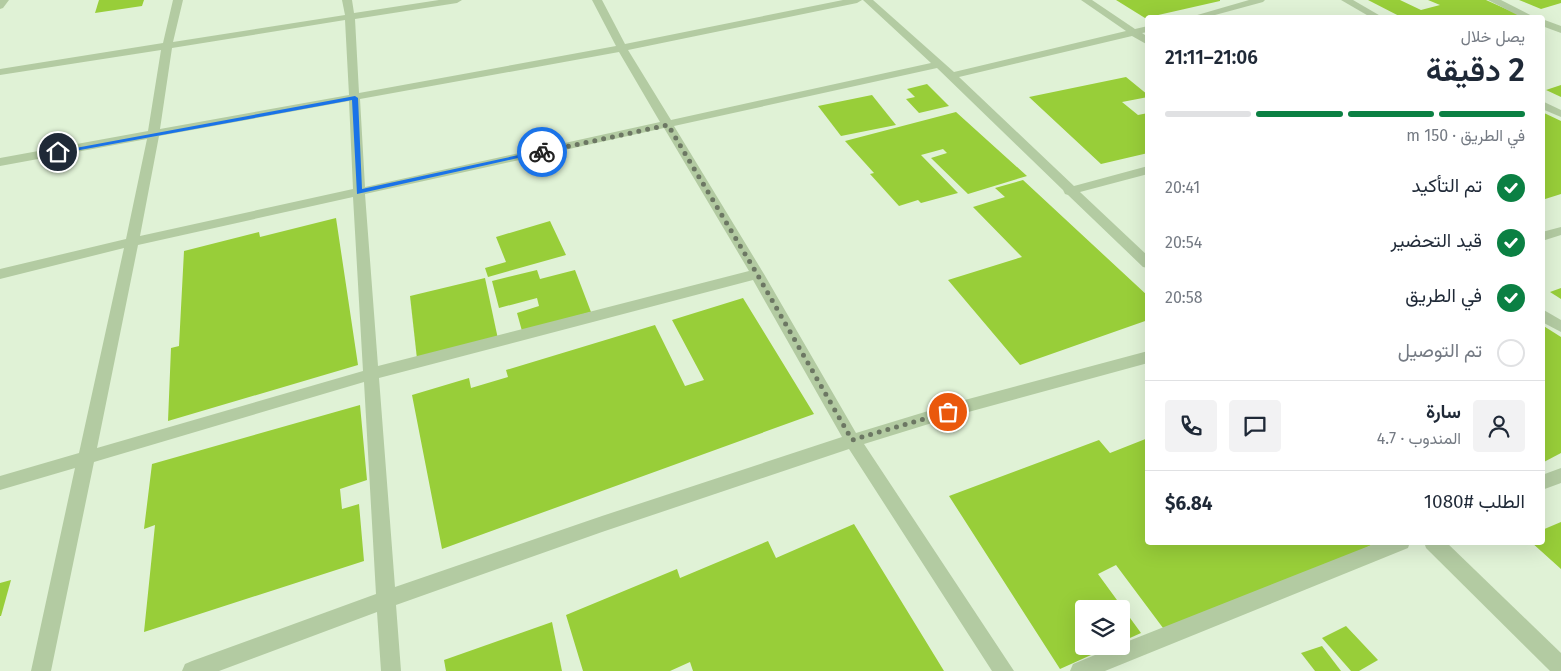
<!DOCTYPE html>
<html lang="ar">
<head>
<meta charset="utf-8">
<style>
  body { margin:0; font-family:"Fira Sans",Vazirmatn,sans-serif; background:#f2f2f3; color:#1f2937; direction:rtl; height:100vh; display:flex; flex-direction:column; font-size:19px; white-space:nowrap }
  * { box-sizing:border-box; margin:0 }
  p { font-size:16px; color:#747a83 }
  .icon { flex:none; width:28px; height:28px; fill:none; stroke:currentColor; stroke-width:2; stroke-linecap:round; stroke-linejoin:round }
  .map { position:relative; flex:1; overflow:hidden; direction:ltr }
  .panel { position:absolute; left:1145px; top:15px; width:400px; height:530px; display:flex; flex-direction:column; background:#fff; border-radius:5px; box-shadow:0 5px 20px #0002; direction:rtl }
  .panel>* { flex:none }
  .buttons { position:absolute; left:1075px; top:600px; display:grid; gap:10px }
  .buttons a { display:grid; place-items:center; width:55px; height:55px; border-radius:5px; background:#fff; box-shadow:0 5px 20px #0002; font-size:25px }
  .pin { position:absolute; display:grid; place-items:center; width:42px; height:42px; color:#fff; margin:-21px; border:2px solid #fff; border-radius:50%; box-shadow:0 1px 5px #0007 }
  .courier { position:absolute; display:grid; place-items:center; width:50px; height:50px; margin:-25px; border:4px solid #1a73e8; border-radius:50%; background:#fff; color:#222; box-shadow:0 1px 6px #0007 }
  .overview em { font-style:normal; font-weight:600 }
  .overview div { display:flex; flex-direction:column-reverse }
  .overview { display:flex; align-items:center; justify-content:space-between; height:85px; padding:0 20px }
  h1 { font-size:32px; font-weight:600; line-height:38px }
  .bar { display:grid; grid-template-columns:repeat(4,1fr); gap:8px 5px; align-content:center; height:60px; padding:0 20px }
  .bar i { height:6px; border-radius:4px; background:#e0e1e3 }
  .bar .current { background:#0b8043 }
  .bar p { grid-column:span 4 }
  .line { display:flex; align-items:center; gap:12px; padding:0 20px; border-top:1px solid #e0e1e3 }
  .line div { flex:1 }
  .round { display:grid; place-items:center; flex:none; width:52px; height:52px; border-radius:5px; background:#f2f2f3 }
  ol { padding:0 20px; list-style:none }
  li { display:flex; align-items:center; gap:15px; height:55px }
  li p { margin-inline-start:auto }
  li .icon { padding:5px; border-radius:50%; background:#0b8043; color:#fff; stroke-width:4 }
  li:last-child { color:#747a83 }
  li i { width:28px; height:28px; border:2px solid #e0e1e3; border-radius:50% }
  .map>svg:first-child { display:block }
</style>
</head>
<body>
<div class="map">
<svg width="1561" height="671" viewBox="0 0 1561 671">
  <rect width="100%" height="100%" fill="#e0f2d6"/>
  <!-- building -->
  <g fill="#98ce39">
    <polygon points="99,0 144,0 142,6 95,13"/>
    <polygon points="1116,0 1220,0 1220,1 1145,18"/>
    <polygon points="1368,0 1400,0 1421,10 1440,5 1428,0 1486,0 1526,18 1403,18"/>
    <polygon points="1519,0 1561,0 1561,3 1541,9"/>
    <polygon points="1126,77 1148,95 1148,97 1122,102 1138,115 1148,113 1148,153 1101,164 1029,97"/>
    <polygon points="927,84 949,106 919,113 906,99 915,97 907,89"/>
    <polygon points="1561,85 1561,97 1546,90"/>
    <polygon points="872,95 896,125 841,136 818,106"/>
    <polygon points="956,112 1027,176 968,194 931,158 947,153 943,149 921,155 958,193 921,203 918,200 899,206 870,174 874,173 845,141"/>
    <polygon points="1542,112 1561,121 1561,194 1542,200"/>
    <polygon points="1023,180 1148,296 1148,320 1020,365 948,280 1022,257 973,207 1005,197 995,188"/>
    <polygon points="336,218 358,365 168,421 171,348 179,346 184,251 259,232 260,237"/>
    <polygon points="550,221 566,255 488,277 485,268 506,262 496,237"/>
    <polygon points="537,270 540,279 575,270 591,312 522,331 517,313 539,306 537,298 499,308 492,281"/>
    <polygon points="485,278 498,339 417,359 410,296"/>
    <polygon points="1561,288 1561,299 1550,292"/>
    <polygon points="743,298 814,414 442,549 412,395 469,378 471,388 508,377 506,370 655,325 685,386 704,380 672,320"/>
    <polygon points="1542,325 1561,337 1561,453 1542,463"/>
    <polygon points="360,405 367,480 340,489 342,509 359,504 364,561 144,632 155,525 144,529 152,464"/>
    <polygon points="1148,438 1148,542 1378,542 1172,640 1116,565 1098,574 1141,633 1121,642 1121,609 1084,609 1084,646 1111,646 1060,669 949,496 1099,440 1110,453"/>
    <polygon points="1561,522 1561,569 1531,542 1542,542 1542,530"/>
    <polygon points="854,524 944,671 693,671 690,662 670,671 583,671 566,615 677,569 680,578 768,541 776,558"/>
    <polygon points="11,580 1,616 0,616 0,583"/>
    <polygon points="552,622 562,671 446,671 444,660"/>
    <polygon points="1346,626 1378,660 1359,671 1351,671 1322,638"/>
    <polygon points="1322,646 1341,671 1315,671 1301,653"/>
  </g>
  <g fill="none" stroke-linecap="round" stroke-linejoin="round">
    <!-- minor -->
    <g fill="#b3cba2" fill-rule="evenodd">
      <polygon points="0,0 9,0 3,8 0,9"/>
      <path d="M173,0h10l-10,42 172,-27 -3,-15h10l2,13 85,-13h23l-5,3 -102,16 4,74 257,-47 -24,-46h10l23,44 218,-44h19l-5,3 -229,47 43,70 260,-57 -68,-63h10l81,72 172,-41 -45,-31h11l43,29 13,-3v6l-6,1 6,4v8l-16,-9 -173,41 115,109 74,-20v8l-68,18 68,64v12l-5,-1 -75,-72 -3,-1 -2,-4 -126,-122 -263,58 90,148 92,159 105,-32 187,-50v12l-187,51 -97,30 150,227h-22l-143,-222 -247,83 -206,73 5,66h-20l-4,-59 -158,59h-37l3,-7 7,-3 184,-67 -12,-212 -270,80 -43,209h-20l44,-203 -75,22v-14l79,-23 45,-205 -124,31v-10l126,-30 21,-100 -147,27v-8l148,-27 13,-81 -161,25v-6l163,-26zM345,20l4,75 -189,34 12,-81zM619,52l41,70 -295,65 -5,-88zM349,101l4,88 -213,47 19,-100zM664,128l85,143 -371,95 -13,-172zM353,197l10,174 -266,77 41,-203zM753,280l89,157 -240,79 -207,71 -16,-209z"/>
      <polygon points="1249,0 1265,0 1263,2 1204,18 1187,18"/>
      <polygon points="1341,0 1353,0 1384,18 1372,18"/>
      <polygon points="1488,0 1501,0 1536,18 1523,18"/>
      <polygon points="1542,19 1561,26 1561,33 1542,26"/>
      <polygon points="1542,101 1561,110 1561,117 1542,109"/>
      <polygon points="1561,227 1561,235 1542,241 1542,232"/>
      <polygon points="1542,309 1561,320 1561,332 1542,322"/>
      <polygon points="1561,468 1561,483 1542,490 1542,475"/>
      <polygon points="1379,542 1410,542 1408,548 1105,671 1070,671 1073,664 1117,646 1121,646 1121,644"/>
      <polygon points="1424,542 1446,542 1561,653 1561,671 1550,671 1426,548"/>
    </g>
  </g>
  <!-- route -->
  <polygon fill="#1a73e8" points="355,96 358,98 362,189 542,150 545,152 357,194 352,100 58,154 54,152"/>
  <g fill="none" stroke-linecap="round" stroke-linejoin="round">
    <!-- done -->
    <polyline stroke="#6c7763" stroke-width="5" stroke-dasharray="0 9" points="542,152 668,125 757,274 852,440 948,412"/>
  </g>
</svg>
<div class="buttons">
<a><svg class="icon" aria-label="layers" viewBox="0 0 24 24"><path d="M12 4l9 5-9 5-9-5zM3 14l9 5 9-5"/></svg></a>
</div>
<div class="pin" style="left:948px;top:412px;background:#ea580c"><svg class="icon" aria-label="bag" viewBox="0 0 24 24"><path d="M5 8h14l-1 12H6zM9 8a3 3 0 0 1 6 0"/></svg></div>
<div class="pin" style="left:58px;top:152px;background:#1f2937"><svg class="icon" aria-label="home" viewBox="0 0 24 24"><path d="M3 11l9-7 9 7M6 9v11h12V9"/></svg></div>
<div class="courier" style="left:542px;top:152px"><svg class="icon" aria-label="bike" viewBox="0 0 24 24"><circle cx="6" cy="16" r="4"/><circle cx="18" cy="16" r="4"/><path d="M6 16l4-8h5l3 8M10 8l3 8H6M13 5h3"/></svg></div>
<section class="panel">
<div class="overview"><div><h1>2 دقيقة</h1><p>يصل خلال</p></div><em>21:06–21:11</em></div>
<div class="bar"><i class="current"></i><i class="current"></i><i class="current"></i><i></i><p>في الطريق · 150 m</p></div>
<ol>
<li><svg class="icon" aria-label="check" viewBox="0 0 24 24"><path d="M5 12l5 5 9-10"/></svg>تم التأكيد<p>20:41</p></li>
<li><svg class="icon" aria-label="check" viewBox="0 0 24 24"><path d="M5 12l5 5 9-10"/></svg>قيد التحضير<p>20:54</p></li>
<li><svg class="icon" aria-label="check" viewBox="0 0 24 24"><path d="M5 12l5 5 9-10"/></svg>في الطريق<p>20:58</p></li>
<li><i></i>تم التوصيل</li>
</ol>
<div class="line" style="height:90px"><a class="round"><svg class="icon" aria-label="person" viewBox="0 0 24 24"><circle cx="12" cy="8" r="4"/><path d="M4 21q1-7 8-7t8 7"/></svg></a><div><b>سارة</b><p>المندوب · 4.7</p></div><a class="round"><svg class="icon" aria-label="chat" viewBox="0 0 24 24"><path d="M4 5h16v11H9l-5 4z"/></svg></a><a class="round"><svg class="icon" aria-label="phone" viewBox="0 0 24 24"><path d="M5 4h4l2 5-3 2q2 4 5 5l2-3 5 2v4C11 20 4 13 5 4z"/></svg></a></div>
<div class="line" style="height:65px"><div>الطلب #1080</div><b>$6.84</b></div>
</section>
</div>
</body>
</html>
